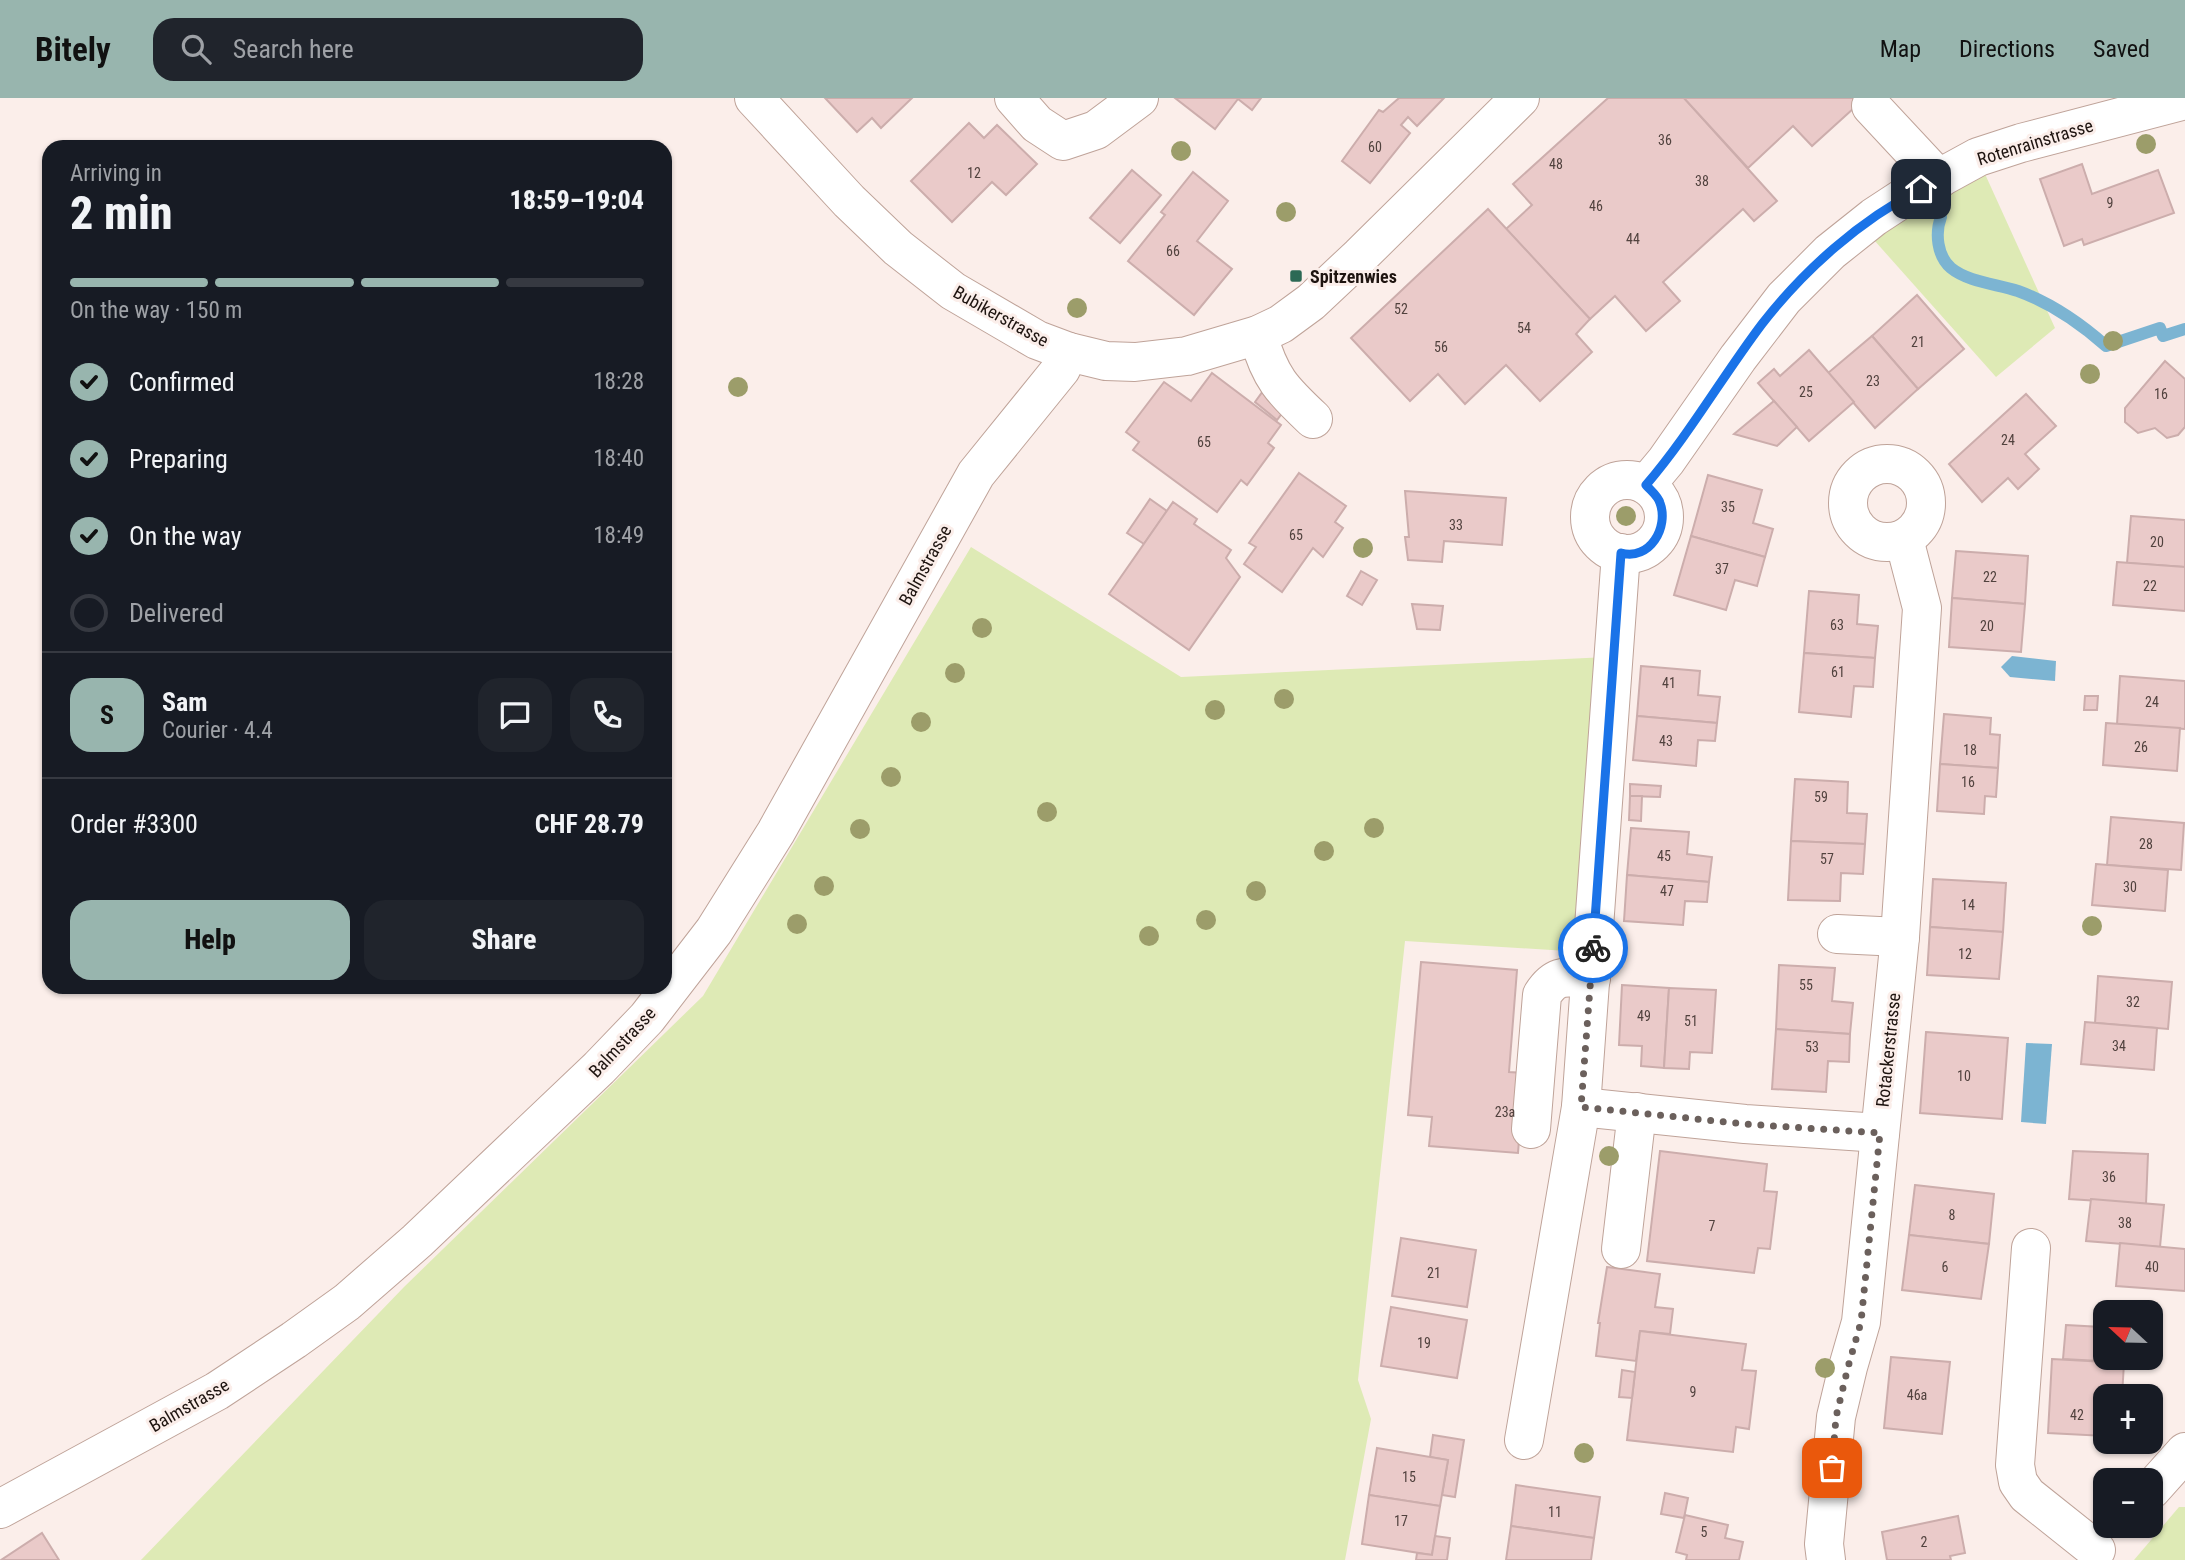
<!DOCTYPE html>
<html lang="en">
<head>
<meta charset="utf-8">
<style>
  body { margin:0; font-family:"Roboto Condensed",sans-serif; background:#20242c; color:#f1f3f6; height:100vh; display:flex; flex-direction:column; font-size:26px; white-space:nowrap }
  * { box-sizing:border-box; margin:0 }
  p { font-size:23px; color:#9ea1a6 }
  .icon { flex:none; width:38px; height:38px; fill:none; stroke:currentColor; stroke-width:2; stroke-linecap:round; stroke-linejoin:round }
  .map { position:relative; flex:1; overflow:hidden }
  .sheet { position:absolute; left:42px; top:42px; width:630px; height:854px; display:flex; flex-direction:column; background:#171b24; border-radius:21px; box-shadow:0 2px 5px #0004 }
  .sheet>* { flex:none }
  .needle { width:46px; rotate:292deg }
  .tools { position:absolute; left:2093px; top:1202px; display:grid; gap:14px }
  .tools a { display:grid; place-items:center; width:70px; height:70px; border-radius:14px; background:#171b24; box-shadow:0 2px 5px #0004; font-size:35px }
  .pin { position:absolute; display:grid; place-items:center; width:60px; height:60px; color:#fff; margin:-30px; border-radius:14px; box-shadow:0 4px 10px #0006 }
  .courier { position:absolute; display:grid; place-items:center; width:70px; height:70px; margin:-35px; border:5px solid #1a73e8; border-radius:50%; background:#fff; color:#222; box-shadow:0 2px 9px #0007 }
  .overview em { font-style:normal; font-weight:800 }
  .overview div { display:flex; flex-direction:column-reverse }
  .overview { display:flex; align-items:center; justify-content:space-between; height:119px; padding:0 28px }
  h1 { font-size:46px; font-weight:800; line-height:52px }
  .bar { display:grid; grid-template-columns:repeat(4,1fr); gap:10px 7px; align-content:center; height:84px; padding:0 28px }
  .bar i { height:9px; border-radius:5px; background:#363941 }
  .bar .on { background:#98b5ae }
  .bar p { grid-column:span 4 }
  .line { display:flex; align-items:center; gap:18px; padding:0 28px; border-top:2px solid #363941 }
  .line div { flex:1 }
  .round { display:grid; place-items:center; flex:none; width:74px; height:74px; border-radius:21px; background:#20242c }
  ol { padding:0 28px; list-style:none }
  li { display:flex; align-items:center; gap:21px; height:77px }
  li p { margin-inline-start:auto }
  li .icon { padding:7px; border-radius:50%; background:#98b5ae; color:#111; stroke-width:4 }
  li:last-child { color:#9ea1a6 }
  li i { width:38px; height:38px; border:4px solid #363941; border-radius:50% }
  .action { display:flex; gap:14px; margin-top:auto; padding:14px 28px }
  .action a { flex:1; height:80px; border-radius:21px; background:#98b5ae; color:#111; font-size:28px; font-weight:800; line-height:80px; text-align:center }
  .action a+a { background:#20242c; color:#f1f3f6 }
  header { display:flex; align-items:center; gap:42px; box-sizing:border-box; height:98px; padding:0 35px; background:#98b5ae; color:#111 }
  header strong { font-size:33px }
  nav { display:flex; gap:38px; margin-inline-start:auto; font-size:24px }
  .search { width:490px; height:63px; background:#20242c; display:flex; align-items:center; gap:18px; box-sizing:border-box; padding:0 24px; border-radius:21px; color:#9ea1a6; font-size:26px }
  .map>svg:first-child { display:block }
</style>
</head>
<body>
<header>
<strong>Bitely</strong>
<div class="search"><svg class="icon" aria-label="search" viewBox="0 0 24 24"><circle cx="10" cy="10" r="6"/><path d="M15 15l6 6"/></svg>Search here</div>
<nav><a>Map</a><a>Directions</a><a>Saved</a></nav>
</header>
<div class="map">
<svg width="2185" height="1462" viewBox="0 0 2185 1462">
  <rect width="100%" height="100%" fill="#fbeeea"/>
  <!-- green -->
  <g fill="#deeab5">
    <polygon points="1985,76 2055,230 1996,279 1874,142 1903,122"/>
    <polygon points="971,449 1181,579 1607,559 1583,854 1405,843 1358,1282 1371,1321 1345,1462 141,1462 404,1189 703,898"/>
    <polygon points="2179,1409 2185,1409 2185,1462 2134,1462"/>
  </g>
  <!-- water -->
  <g fill="#7cb4d2">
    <polygon points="2012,558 2056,563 2055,583 2010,579 2001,569"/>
    <polygon points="2026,945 2052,946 2046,1026 2021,1024"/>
  </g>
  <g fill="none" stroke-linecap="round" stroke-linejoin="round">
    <!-- stream -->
    <path stroke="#7cb4d2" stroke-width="12" d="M1941,119c-6,16 -4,39 10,51 17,14 46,16 67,23 33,12 62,32 88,55l54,-18 3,8 22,-7"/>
  </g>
  <!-- building -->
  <g fill="#eacac9" stroke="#ccadac" stroke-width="2">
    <polygon points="825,0 912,0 881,30 872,20 857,34"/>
    <polygon points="1175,0 1261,0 1252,12 1238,1 1215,31"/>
    <polygon points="1399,0 1444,0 1417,28 1408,19 1401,27 1410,35 1370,85 1342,63 1379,12 1383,14"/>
    <polygon points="1608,0 1684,0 1777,103 1754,123 1743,111 1663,184 1680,203 1646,233 1615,198 1590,221 1506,131 1532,107 1513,86"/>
    <polygon points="1684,0 1865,0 1812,48 1793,28 1748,70"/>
    <polygon points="969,25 984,40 997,27 1037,66 1006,97 992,84 952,124 911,83"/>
    <polygon points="2082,66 2092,96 2158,72 2174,115 2084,147 2082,141 2064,148 2040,81"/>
    <polygon points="1132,72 1161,97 1120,145 1090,120"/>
    <polygon points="1193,74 1228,103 1197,143 1232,171 1194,217 1128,163 1165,117 1161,114"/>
    <polygon points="1488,111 1590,221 1576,236 1592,254 1540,303 1506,267 1465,306 1438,276 1410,303 1351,240"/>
    <polygon points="1917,197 1964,251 1918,291 1872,238"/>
    <polygon points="1872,238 1918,291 1875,330 1828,275"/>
    <polygon points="1809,252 1854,304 1809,343 1758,285 1774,271 1780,278"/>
    <polygon points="2165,263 2185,281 2185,329 2178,337 2167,340 2155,330 2138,335 2125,324 2125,310"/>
    <polygon points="1212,275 1281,327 1268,345 1274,350 1247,387 1241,382 1217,414 1133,352 1139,344 1126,334 1164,284 1191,303"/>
    <polygon points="1263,293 1286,310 1277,322 1255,304"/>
    <polygon points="2026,296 2056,328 2025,356 2039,371 2018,391 2008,380 1982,404 1949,366"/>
    <polygon points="1774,303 1797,329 1777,348 1734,336"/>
    <polygon points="1299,375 1346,408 1335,424 1343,430 1323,459 1313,450 1282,494 1244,466 1256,449 1249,445"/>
    <polygon points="1708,377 1762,392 1753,425 1773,431 1765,459 1691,438"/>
    <polygon points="1405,393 1506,400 1502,447 1444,443 1442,464 1408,462 1405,439 1409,439"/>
    <polygon points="1150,401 1167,413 1144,446 1127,435"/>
    <polygon points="1173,404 1197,421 1194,426 1231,452 1226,460 1240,479 1189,552 1109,496"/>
    <polygon points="2131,418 2185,422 2185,469 2127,465"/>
    <polygon points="1691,438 1765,459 1757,488 1735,482 1726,512 1674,497"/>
    <polygon points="1956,453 2028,458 2025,506 1952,500"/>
    <polygon points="2117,464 2185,469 2185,513 2113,507"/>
    <polygon points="1361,473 1377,482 1362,507 1347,498"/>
    <polygon points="1809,493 1859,497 1857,526 1878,528 1875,560 1804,555"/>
    <polygon points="1952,500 2025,506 2021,554 1949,549"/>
    <polygon points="1412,506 1443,508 1440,532 1417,531"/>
    <polygon points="1804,555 1875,560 1873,589 1854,588 1851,619 1799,614"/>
    <polygon points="1641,568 1700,573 1698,597 1720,599 1717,625 1637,618"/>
    <polygon points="2120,578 2185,583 2185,631 2117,626"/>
    <polygon points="2085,598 2098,598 2097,612 2084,612"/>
    <polygon points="1944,616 1991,620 1990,636 2000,637 1998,670 1940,666"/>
    <polygon points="1637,618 1717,625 1715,643 1698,642 1696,668 1633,662"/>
    <polygon points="2106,625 2180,630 2177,673 2103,667"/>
    <polygon points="1940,666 1998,670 1996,699 1985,698 1984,716 1937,713"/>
    <polygon points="1795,681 1848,684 1847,715 1867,716 1865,746 1791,743"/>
    <polygon points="1630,686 1661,688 1660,699 1630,698"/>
    <polygon points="1630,698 1642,698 1641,723 1629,722"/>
    <polygon points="2111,719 2184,725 2181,772 2107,767"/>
    <polygon points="1631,730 1689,734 1687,756 1712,759 1709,784 1627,777"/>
    <polygon points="1791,743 1865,746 1863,776 1841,775 1840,803 1788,802"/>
    <polygon points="2096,766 2168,772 2165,813 2092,807"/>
    <polygon points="1627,777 1709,784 1707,804 1685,803 1683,827 1624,823"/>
    <polygon points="1933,781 2006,785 2003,834 1930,829"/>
    <polygon points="1930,829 2003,834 1999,881 1927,877"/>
    <polygon points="1421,864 1517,872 1509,974 1524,975 1518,1055 1429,1048 1432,1019 1408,1017"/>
    <polygon points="1779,867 1835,870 1832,903 1853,905 1850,936 1776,931"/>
    <polygon points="2098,878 2172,884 2168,931 2095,925"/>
    <polygon points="1622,887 1669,890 1664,970 1641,968 1642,948 1619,947"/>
    <polygon points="1669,890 1716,892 1712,955 1690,954 1689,971 1664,970"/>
    <polygon points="2085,924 2157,930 2154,972 2081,966"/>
    <polygon points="1776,931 1850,936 1849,964 1828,963 1826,994 1772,991"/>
    <polygon points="1926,934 2008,940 2002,1021 1920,1015"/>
    <polygon points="1660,1053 1767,1066 1764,1093 1777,1094 1770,1151 1758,1150 1754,1175 1647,1163"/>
    <polygon points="2073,1053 2148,1056 2146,1106 2069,1101"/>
    <polygon points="1915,1087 1994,1096 1989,1146 1909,1137"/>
    <polygon points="2091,1101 2164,1107 2160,1149 2086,1143"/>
    <polygon points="1909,1137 1989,1146 1981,1201 1902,1192"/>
    <polygon points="1401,1140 1476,1152 1467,1209 1392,1198"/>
    <polygon points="2120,1145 2185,1151 2185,1193 2116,1188"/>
    <polygon points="1607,1169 1660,1176 1655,1209 1673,1211 1670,1236 1640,1233 1636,1263 1596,1258 1600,1225 1598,1225"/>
    <polygon points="1391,1209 1467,1222 1457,1280 1381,1268"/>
    <polygon points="2066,1227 2102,1229 2100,1263 2063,1261"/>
    <polygon points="1640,1233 1746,1246 1742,1272 1756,1273 1749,1331 1736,1329 1733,1354 1627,1342"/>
    <polygon points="1891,1259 1950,1264 1942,1336 1884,1330"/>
    <polygon points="2052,1261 2124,1265 2122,1298 2105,1298 2105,1338 2048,1335"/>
    <polygon points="1622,1272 1635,1274 1632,1300 1619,1299"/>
    <polygon points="1433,1337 1464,1342 1455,1399 1442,1397 1448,1362 1430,1359"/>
    <polygon points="1377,1350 1448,1362 1440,1408 1369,1397"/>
    <polygon points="1516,1387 1600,1399 1594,1440 1511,1428"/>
    <polygon points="1665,1395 1688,1400 1684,1420 1661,1416"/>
    <polygon points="1369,1397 1440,1408 1432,1457 1362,1446"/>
    <polygon points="1685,1417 1728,1427 1725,1440 1743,1444 1739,1462 1686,1462 1687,1457 1676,1454"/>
    <polygon points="1958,1418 1965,1455 1950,1458 1951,1462 1887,1462 1882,1434"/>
    <polygon points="1511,1428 1594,1440 1591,1462 1506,1462"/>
    <polygon points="42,1435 59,1462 1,1462"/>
    <polygon points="1435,1438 1450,1440 1447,1462 1416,1462 1417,1455 1432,1457"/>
  </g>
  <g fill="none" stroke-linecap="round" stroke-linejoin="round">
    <defs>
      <g id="minor">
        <polyline points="754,0 849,103 898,150 953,193 1037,242 1069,254 1106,263 1135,264 1187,258 1258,237 1281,226 1311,204 1360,158 1520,0"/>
        <polyline points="1014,0 1037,26 1063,43 1096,32 1139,0"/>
        <polyline points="1871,8 1939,81"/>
        <path d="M1258,237c12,43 24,55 55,84"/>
        <circle cx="1887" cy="405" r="39"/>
        <circle cx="1627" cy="419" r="37"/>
        <polyline points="1646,387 1666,363 1738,260 1784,200 1830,154 1874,119 1903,100 1978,59 2021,45 2185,2"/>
        <polyline points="1837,836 1900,839"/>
        <polyline points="1581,1009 1745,1026 1880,1035"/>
        <path d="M1531,1031l11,-134c14,-22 24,-18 49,-16"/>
        <polyline points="2031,1150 2015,1367 2018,1384 2027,1397 2096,1452"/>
        <polyline points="1621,1151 1637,1014"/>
        <polyline points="1524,1342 1581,1009 1621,455"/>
        <polyline points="2151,1392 2185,1354"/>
        <polyline points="0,1411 217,1293 294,1242 347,1204 417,1143 599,970 647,920 714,833 776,734 976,376 1061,271 1069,254"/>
        <polyline points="1826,1462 1824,1446 1836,1319 1848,1269 1861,1224 1900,839 1922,510 1904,441"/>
      </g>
    </defs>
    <!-- minor casing -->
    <use href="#minor" stroke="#bfa399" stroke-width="40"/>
    <!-- minor -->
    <use href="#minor" stroke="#fff" stroke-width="38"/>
  </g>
  <!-- trees -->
  <g fill="#9c9d6a">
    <circle cx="2146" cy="46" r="10"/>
    <circle cx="1181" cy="53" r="10"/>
    <circle cx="1286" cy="114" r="10"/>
    <circle cx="1077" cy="210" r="10"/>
    <circle cx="2113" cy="243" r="10"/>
    <circle cx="2090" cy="276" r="10"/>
    <circle cx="738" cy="289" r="10"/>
    <circle cx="1626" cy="418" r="10"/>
    <circle cx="1363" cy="450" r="10"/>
    <circle cx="982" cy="530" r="10"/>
    <circle cx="955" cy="575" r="10"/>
    <circle cx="1284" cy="601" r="10"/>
    <circle cx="1215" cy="612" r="10"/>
    <circle cx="921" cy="624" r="10"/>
    <circle cx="891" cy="679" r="10"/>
    <circle cx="1047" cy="714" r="10"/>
    <circle cx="1374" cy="730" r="10"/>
    <circle cx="860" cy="731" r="10"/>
    <circle cx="1324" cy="753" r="10"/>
    <circle cx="824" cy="788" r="10"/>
    <circle cx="1256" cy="793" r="10"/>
    <circle cx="1206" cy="822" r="10"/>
    <circle cx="797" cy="826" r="10"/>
    <circle cx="2092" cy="828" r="10"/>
    <circle cx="1149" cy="838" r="10"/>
    <circle cx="1609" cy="1058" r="10"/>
    <circle cx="1825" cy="1270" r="10"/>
    <circle cx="1584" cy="1355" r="10"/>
  </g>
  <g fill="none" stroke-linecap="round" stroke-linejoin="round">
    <!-- done -->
    <polyline stroke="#6b605c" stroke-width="7" stroke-dasharray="0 12.6" points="1593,850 1581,1009 1745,1026 1880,1035 1861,1224 1848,1269 1836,1319 1832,1370"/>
    <!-- route -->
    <path stroke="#1a73e8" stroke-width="9" d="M1593,850l28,-395c29,8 48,-26 39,-50 -2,-7 -9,-12 -14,-18 43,-50 76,-108 116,-161 42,-54 98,-104 159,-135"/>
  </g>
  <!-- markers -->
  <rect fill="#2c6955" stroke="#fbeeea" stroke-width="2.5" x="1289" y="171" width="14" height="14" rx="3.5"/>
  <g text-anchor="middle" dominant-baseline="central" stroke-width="6" stroke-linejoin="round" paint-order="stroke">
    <!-- number labels -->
    <g font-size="14" fill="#51423e">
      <text x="1665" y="42">36</text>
      <text x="1375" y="49">60</text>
      <text x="1556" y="66">48</text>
      <text x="974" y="75">12</text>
      <text x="1702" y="83">38</text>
      <text x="2110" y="105">9</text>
      <text x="1596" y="108">46</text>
      <text x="1633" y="141">44</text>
      <text x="1173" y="153">66</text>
      <text x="1401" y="211">52</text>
      <text x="1524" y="230">54</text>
      <text x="1918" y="244">21</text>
      <text x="1441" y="249">56</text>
      <text x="1873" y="283">23</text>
      <text x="1806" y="294">25</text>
      <text x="2161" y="296">16</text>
      <text x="2008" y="342">24</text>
      <text x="1204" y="344">65</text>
      <text x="1728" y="409">35</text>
      <text x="1456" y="427">33</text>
      <text x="1296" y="437">65</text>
      <text x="2157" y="444">20</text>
      <text x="1722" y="471">37</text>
      <text x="1990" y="479">22</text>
      <text x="2150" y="488">22</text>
      <text x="1837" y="527">63</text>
      <text x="1987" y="528">20</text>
      <text x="1838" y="574">61</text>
      <text x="1669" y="585">41</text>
      <text x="2152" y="604">24</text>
      <text x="1666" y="643">43</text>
      <text x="2141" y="649">26</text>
      <text x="1970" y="652">18</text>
      <text x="1968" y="684">16</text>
      <text x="1821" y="699">59</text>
      <text x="2146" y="746">28</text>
      <text x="1664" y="758">45</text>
      <text x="1827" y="761">57</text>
      <text x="2130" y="789">30</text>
      <text x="1667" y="793">47</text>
      <text x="1968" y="807">14</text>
      <text x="1965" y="856">12</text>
      <text x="1806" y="887">55</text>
      <text x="2133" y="904">32</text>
      <text x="1644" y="918">49</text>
      <text x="1691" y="923">51</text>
      <text x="2119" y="948">34</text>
      <text x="1812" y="949">53</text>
      <text x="1964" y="978">10</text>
      <text x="1505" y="1014">23a</text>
      <text x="2109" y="1079">36</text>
      <text x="1952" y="1117">8</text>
      <text x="2125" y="1125">38</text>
      <text x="1712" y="1128">7</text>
      <text x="1945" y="1169">6</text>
      <text x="2152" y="1169">40</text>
      <text x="1434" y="1175">21</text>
      <text x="1424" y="1245">19</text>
      <text x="1693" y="1294">9</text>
      <text x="1917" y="1297">46a</text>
      <text x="2077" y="1317">42</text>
      <text x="1409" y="1379">15</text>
      <text x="1555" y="1414">11</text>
      <text x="1401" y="1423">17</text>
      <text x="1704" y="1434">5</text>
      <text x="1924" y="1444">2</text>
    </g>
    <!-- street labels -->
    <g font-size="18" fill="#1e1410" stroke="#fbeeea">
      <text transform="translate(2035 44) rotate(-17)">Rotenrainstrasse</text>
      <text transform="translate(1001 218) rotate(29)">Bubikerstrasse</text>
      <text transform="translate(925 467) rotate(-61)">Balmstrasse</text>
      <text transform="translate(622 944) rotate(-47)">Balmstrasse</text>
      <text transform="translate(1888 952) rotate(-84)">Rotackerstrasse</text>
      <text transform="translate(189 1307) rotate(-30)">Balmstrasse</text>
    </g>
    <!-- poi labels -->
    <g font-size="18" font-weight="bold" fill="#1e1410" stroke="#fbeeea" text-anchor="start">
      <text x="1310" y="178">Spitzenwies</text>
    </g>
  </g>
</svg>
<div class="tools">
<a><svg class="needle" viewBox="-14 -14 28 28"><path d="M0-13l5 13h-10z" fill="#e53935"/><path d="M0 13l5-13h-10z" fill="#9ea1a6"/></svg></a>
<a>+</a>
<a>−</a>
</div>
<div class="pin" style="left:1832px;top:1370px;background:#ea580c"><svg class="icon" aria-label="bag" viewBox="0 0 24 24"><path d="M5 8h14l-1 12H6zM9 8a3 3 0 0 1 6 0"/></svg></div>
<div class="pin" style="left:1921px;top:91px;background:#1f2937"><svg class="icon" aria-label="home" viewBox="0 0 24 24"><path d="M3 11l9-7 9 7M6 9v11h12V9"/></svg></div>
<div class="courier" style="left:1593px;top:850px"><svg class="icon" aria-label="bike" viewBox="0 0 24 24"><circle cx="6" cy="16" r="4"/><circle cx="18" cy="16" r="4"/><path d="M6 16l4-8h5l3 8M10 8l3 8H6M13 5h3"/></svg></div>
<section class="sheet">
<div class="overview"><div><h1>2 min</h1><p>Arriving in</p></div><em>18:59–19:04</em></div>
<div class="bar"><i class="on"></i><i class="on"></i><i class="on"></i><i></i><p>On the way · 150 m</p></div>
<ol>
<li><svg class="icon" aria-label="check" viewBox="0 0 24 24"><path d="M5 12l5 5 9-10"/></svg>Confirmed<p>18:28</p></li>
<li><svg class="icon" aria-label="check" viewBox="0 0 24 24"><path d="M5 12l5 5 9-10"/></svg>Preparing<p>18:40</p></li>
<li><svg class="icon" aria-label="check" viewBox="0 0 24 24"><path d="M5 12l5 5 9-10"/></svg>On the way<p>18:49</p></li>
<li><i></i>Delivered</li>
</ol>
<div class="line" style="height:126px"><b class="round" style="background:#98b5ae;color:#111">S</b><div><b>Sam</b><p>Courier · 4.4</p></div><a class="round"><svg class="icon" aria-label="chat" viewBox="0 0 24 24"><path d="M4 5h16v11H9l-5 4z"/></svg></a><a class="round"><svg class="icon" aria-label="phone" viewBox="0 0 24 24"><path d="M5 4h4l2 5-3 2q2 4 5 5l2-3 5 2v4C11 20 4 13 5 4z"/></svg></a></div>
<div class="line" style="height:91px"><div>Order #3300</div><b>CHF 28.79</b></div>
<div class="action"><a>Help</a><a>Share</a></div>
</section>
</div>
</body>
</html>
